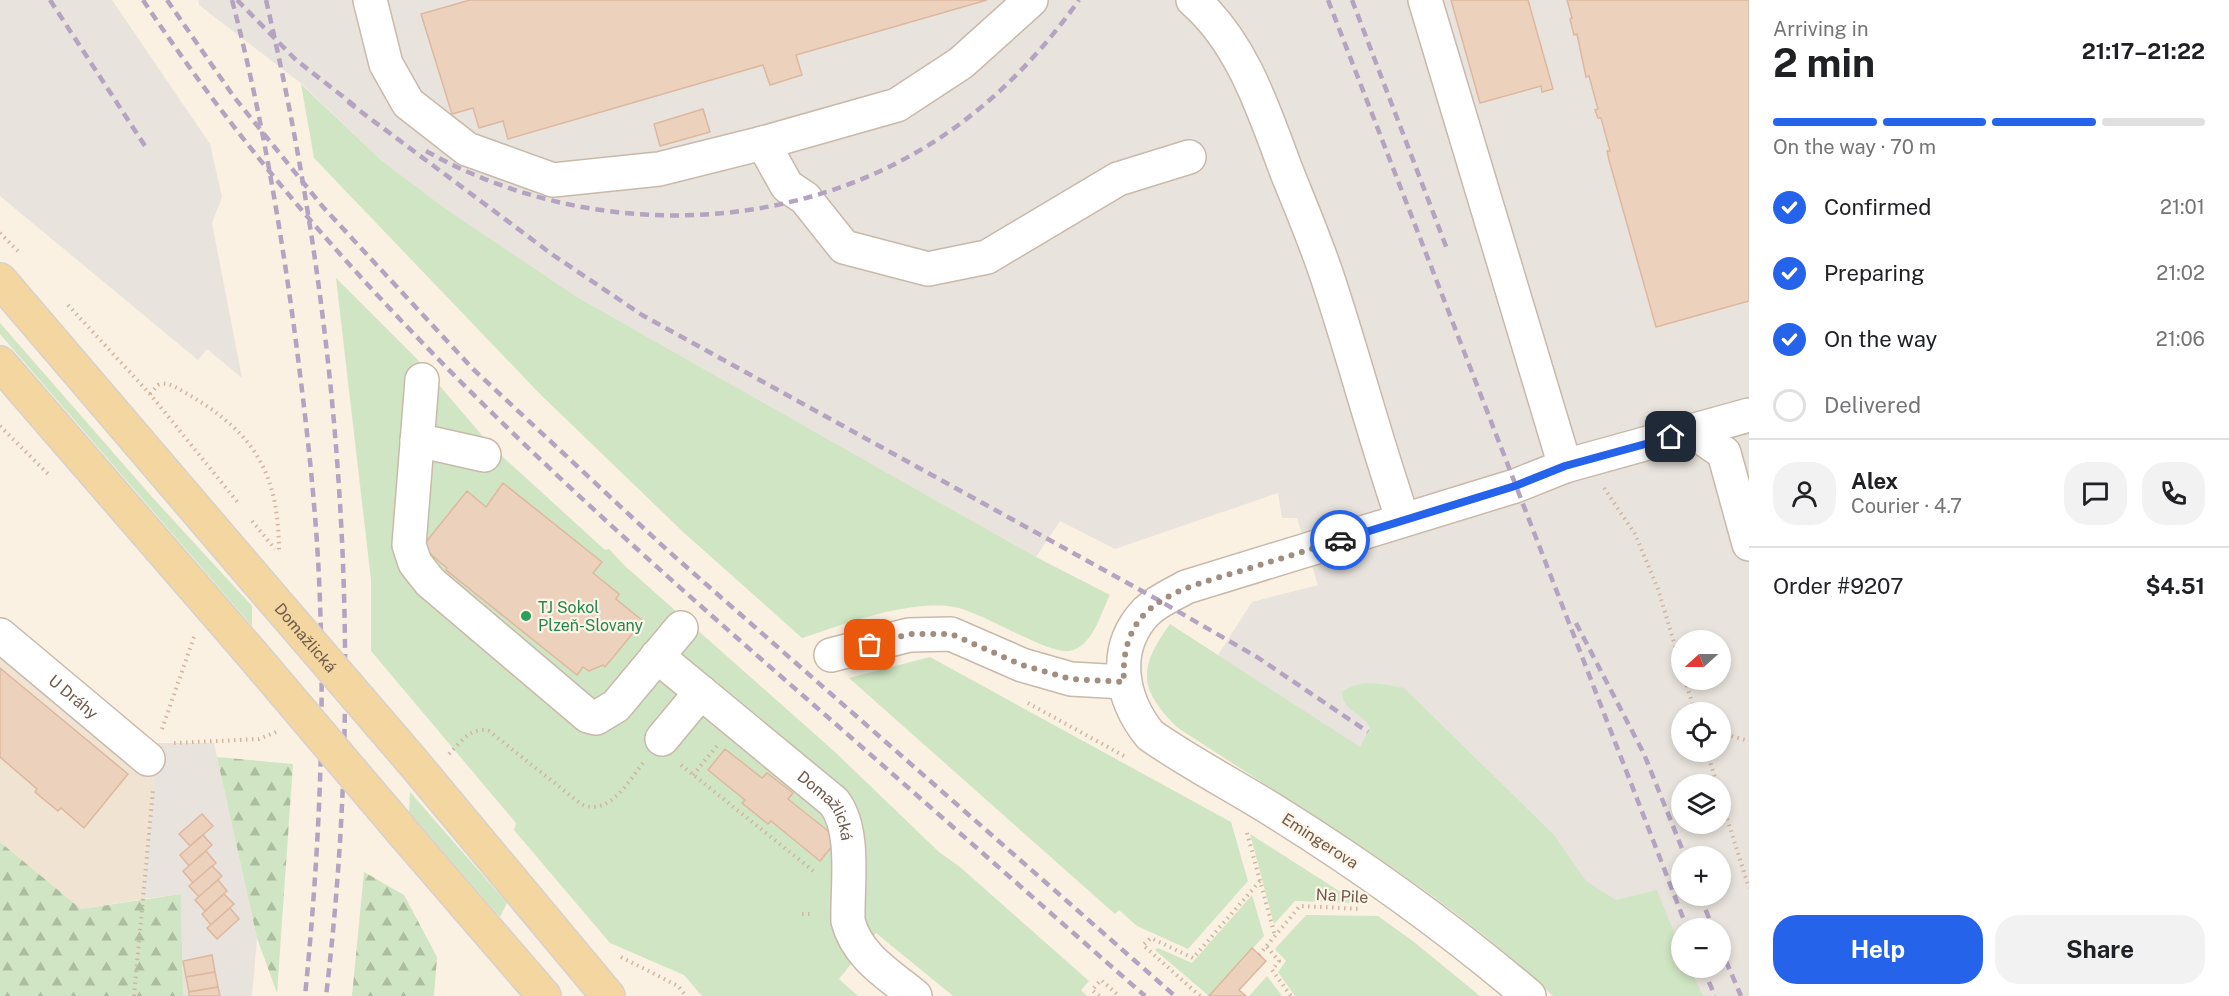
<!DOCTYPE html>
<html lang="en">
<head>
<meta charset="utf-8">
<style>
  body { margin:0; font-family:"Public Sans",sans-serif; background:#f2f2f2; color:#202124; height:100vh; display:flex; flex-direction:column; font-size:22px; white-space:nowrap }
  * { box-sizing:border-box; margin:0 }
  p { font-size:20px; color:#757577 }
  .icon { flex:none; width:33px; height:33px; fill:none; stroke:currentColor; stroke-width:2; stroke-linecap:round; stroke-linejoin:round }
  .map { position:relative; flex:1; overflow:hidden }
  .details { display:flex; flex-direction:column; background:#fff; width:480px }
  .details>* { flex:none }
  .needle { width:39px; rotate:249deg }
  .controls { position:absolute; left:1671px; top:630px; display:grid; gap:12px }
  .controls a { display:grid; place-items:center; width:60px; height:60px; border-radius:50%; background:#fff; box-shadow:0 3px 9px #0003; font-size:30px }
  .pin { position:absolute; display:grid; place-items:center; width:51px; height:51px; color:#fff; margin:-26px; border-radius:12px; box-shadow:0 3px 9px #0006 }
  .courier { position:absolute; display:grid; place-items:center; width:60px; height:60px; margin:-30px; border:4px solid #2563eb; border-radius:50%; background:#fff; color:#222; box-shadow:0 2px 8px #0007 }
  .overview em { font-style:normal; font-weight:700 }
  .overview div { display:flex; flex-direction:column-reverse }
  .overview { display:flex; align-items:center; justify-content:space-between; height:102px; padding:0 24px }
  h1 { font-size:39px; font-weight:700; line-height:45px }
  .bar { display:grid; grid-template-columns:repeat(4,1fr); gap:9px 6px; align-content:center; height:72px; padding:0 24px }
  .bar i { height:8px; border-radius:4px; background:#e0e0e0 }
  .bar .selected { background:#2563eb }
  .bar p { grid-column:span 4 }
  .line { display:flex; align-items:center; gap:15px; padding:0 24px; border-top:2px solid #e0e0e0 }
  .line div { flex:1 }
  .round { display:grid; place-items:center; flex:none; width:63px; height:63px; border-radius:24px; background:#f2f2f2 }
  ol { padding:0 24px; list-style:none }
  li { display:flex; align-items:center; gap:18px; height:66px }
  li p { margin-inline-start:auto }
  li .icon { padding:6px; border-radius:50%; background:#2563eb; color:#fff; stroke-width:4 }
  li:last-child { color:#757577 }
  li i { width:33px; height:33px; border:3px solid #e0e0e0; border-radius:50% }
  .button { display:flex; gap:12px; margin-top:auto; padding:12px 24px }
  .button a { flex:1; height:69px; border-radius:24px; background:#2563eb; color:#fff; font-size:24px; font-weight:700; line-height:69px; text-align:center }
  .button a+a { background:#f2f2f2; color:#202124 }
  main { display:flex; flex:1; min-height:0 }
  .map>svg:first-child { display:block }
</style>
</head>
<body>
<main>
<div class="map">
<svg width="1749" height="996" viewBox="0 0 1749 996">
  <defs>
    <pattern id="forest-firs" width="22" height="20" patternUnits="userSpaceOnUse" patternTransform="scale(1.5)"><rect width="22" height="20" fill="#d0e5c3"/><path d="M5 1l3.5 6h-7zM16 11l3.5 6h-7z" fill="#adbda0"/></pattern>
  </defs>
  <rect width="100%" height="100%" fill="#faf1e2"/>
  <!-- residential -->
  <polygon fill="#f0e3d1" points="0,635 148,759 157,743 143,899 81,909 0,842"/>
  <!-- industrial -->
  <g fill="#e9e3dd" fill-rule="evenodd">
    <polygon points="0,0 112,0 210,144 222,197 212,223 242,378 207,349 198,360 0,196"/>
    <path d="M198,0h1551v996h-114l-382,-316 -35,-25 34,-53 66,-17 -21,-67h-15l-4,-25 -163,56 -55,-28 -24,36 -459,-260 -131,-88 -64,-48 -80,-77 -103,-79zM1682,640h38v40h-38zM1682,712h38v40h-38zM1682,784h38v40h-38zM1682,856h38v40h-38zM1682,928h38v40h-38z"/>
    <polygon points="157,743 214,743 257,938 252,996 183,996 181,894 143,899"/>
  </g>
  <!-- green -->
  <g fill="#d0e5c3">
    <path d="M301,84l81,77 64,48 131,88 459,260 74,38c-10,19 -17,52 -41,56 -23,3 -86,-39 -115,-44 -45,-8 -109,17 -152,31l-120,-107 -143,-138 -225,-235z"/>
    <polygon points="336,278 415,357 492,447 605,550 609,549 625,566 835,752 939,852 960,867 1089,981 1081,990 1087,996 953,996 876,933 839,979 858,996 702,996 684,975 610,943 514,830 516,823 371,651 371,580"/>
    <polygon points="0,323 152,497 252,606 252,626 0,334"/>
    <path d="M1170,624l190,123 10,-19c-6,-15 -28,-17 -28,-36 19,-14 40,-8 62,-4l150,147 32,46 30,19 41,-10 24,60 1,18h8l13,28h-150c-110,-106 -247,-184 -375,-268 -40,-39 -40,-60 -8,-104z"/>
    <polygon points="930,657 1231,822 1248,881 1188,949 1137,926 1119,910 1115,914 849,678"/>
    <polygon points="410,792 507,903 500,917 409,812"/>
    <polygon points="1250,834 1358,903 1295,901 1274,924"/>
    <polygon points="1252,895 1264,936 1209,996 1155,950 1158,948 1192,963"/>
    <polygon points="1306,915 1378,916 1414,942 1480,996 1295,996 1278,972 1286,961 1275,949"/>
    <polygon points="1267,976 1282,996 1249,996"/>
  </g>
  <!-- forest -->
  <g fill="url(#forest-firs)">
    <polygon points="217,757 293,764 277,993 257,938"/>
    <polygon points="0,842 81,909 181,894 183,996 0,996"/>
    <polygon points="364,872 404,895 437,957 434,996 352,996"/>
  </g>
  <!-- building -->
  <g fill="#ecd1bd" stroke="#ddb89f" stroke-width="1.5">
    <polygon points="470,0 987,0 796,55 802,75 770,85 763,65 508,139 503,121 479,128 473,108 452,114 421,14"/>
    <polygon points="1451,0 1528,0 1553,89 1542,92 1541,86 1480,103"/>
    <polygon points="1567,0 1749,0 1749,301 1656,327 1609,160 1607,151 1610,151 1601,118 1598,118 1595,110 1598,109 1589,76 1586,77 1577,34 1574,35 1570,19 1572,18"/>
    <polygon points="703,109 710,132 660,146 654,124"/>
    <polygon points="503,483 602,562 593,573 619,594 616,599 643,621 605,667 603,665 589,671 583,667 577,675 446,570 447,568 422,547 467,491 486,507"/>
    <polygon points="0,668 128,774 84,828 61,808 58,811 35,792 37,789 0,757"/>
    <polygon points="725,749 762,778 767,773 793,793 788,799 838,839 820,861 771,821 768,824 742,803 745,800 708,770"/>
    <polygon points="202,814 213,826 190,846 179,834"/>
    <polygon points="203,835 212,845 189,866 180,855"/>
    <polygon points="206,851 216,863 193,883 183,871"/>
    <polygon points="212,866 222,876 199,897 189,886"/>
    <polygon points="218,880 227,891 205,911 195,900"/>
    <polygon points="224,894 234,904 211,925 202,914"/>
    <polygon points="230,908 239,919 217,939 207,928"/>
    <polygon points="1252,948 1266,961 1239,990 1246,996 1209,996"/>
    <polygon points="212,955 215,972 186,977 183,961"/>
    <polygon points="215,972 218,987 189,992 186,977"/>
    <polygon points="218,987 220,996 189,996 189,992"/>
  </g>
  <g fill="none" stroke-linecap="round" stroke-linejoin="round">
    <defs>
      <g id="minor">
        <polyline points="370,0 386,64 408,103 467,149 553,180 659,169 763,143 897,105 961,63 1031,0"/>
        <path d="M1193,0c49,42 71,111 93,170 14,35 29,70 41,106 27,81 48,163 76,244"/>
        <polyline points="1425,0 1565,466"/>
        <polyline points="763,143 787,186 805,198 844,247 928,269 987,257 1118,179 1189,157"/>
        <polyline points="422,380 409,545 415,563 430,582 588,716 596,718 616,706 681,628"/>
        <polyline points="1692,431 1724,453 1749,544"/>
        <polyline points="417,440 484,455"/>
        <path id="s1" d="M0,635l148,124"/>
        <polyline points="831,655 909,635 951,634 1022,665 1071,679 1124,682"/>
        <path id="s2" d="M657,656l177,146c22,28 13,84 14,119 9,35 40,53 67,75"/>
        <polyline points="662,739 701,692"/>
        <path d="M1529,996c-79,-67 -162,-127 -250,-182 -42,-27 -88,-50 -129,-79 -29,-36 -39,-86 -4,-123 11,-11 26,-17 40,-25l329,-101 50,-20 184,-51"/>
      </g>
      <g id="major">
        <polyline points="0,280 253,576"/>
        <polyline points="0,363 251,653"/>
        <polyline points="412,761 608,996"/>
        <polyline points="407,837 544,996"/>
      </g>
    </defs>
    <!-- minor casing -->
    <use href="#minor" stroke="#c9b9aa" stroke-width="36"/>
    <!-- major casing -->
    <use href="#major" stroke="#d7d1cd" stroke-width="36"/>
    <!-- path -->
    <g stroke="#d0b5a0" stroke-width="4" stroke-dasharray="1.5 4.5" stroke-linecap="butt">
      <polyline points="0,233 18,251"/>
      <polyline points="68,305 150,394 239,504"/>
      <path d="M150,394l8,-9c11,-5 23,6 33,11 67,40 88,81 88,158"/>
      <polyline points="0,426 50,476"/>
      <polyline points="1604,488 1635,534 1658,589 1682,669"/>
      <polyline points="1685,680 1695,712"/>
      <polyline points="1028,703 1124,756"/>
      <polyline points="162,729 194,637"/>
      <polyline points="1720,733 1749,741"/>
      <polyline points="174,743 259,739 276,732"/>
      <polyline points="1707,752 1717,784"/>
      <path d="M449,754c12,-12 22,-28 40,-23l92,73c28,13 47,-22 62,-41"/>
      <polyline points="681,765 816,873"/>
      <polyline points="693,775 717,746"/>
      <polyline points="1720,796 1749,888"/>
      <polyline points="1247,833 1275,936"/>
      <polyline points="802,914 814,914"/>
      <polyline points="1267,947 1279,961 1272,970 1291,996"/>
      <polyline points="1259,955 1300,906 1362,909"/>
      <polyline points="621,957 678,986 686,996"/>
      <polyline points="134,996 153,790"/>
      <polyline points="1099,996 1092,990 1101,980 1119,996"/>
      <polyline points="1200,996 1143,945 1151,938 1193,958 1260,881"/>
    </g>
    <!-- minor -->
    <use href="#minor" stroke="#fff" stroke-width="33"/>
    <!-- major -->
    <use href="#major" stroke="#f3d6a0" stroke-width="33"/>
    <!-- rail -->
    <g stroke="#b4a3c1" stroke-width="4.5" stroke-dasharray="9 6" stroke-linecap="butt">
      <polyline points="50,0 145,146"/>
      <path d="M143,0c171,259 400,469 633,672 123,107 246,216 369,324"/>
      <polyline points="167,0 234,97 323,207 473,369 666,549 1175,996"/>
      <path d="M232,0c28,107 47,217 62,327 12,92 23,184 26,276 5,131 -2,263 -15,393"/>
      <polyline points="237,0 296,60 355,106"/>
      <path d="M266,0c76,326 100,663 60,996"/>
      <polyline points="1328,0 1687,928"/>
      <polyline points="1352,0 1447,249"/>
      <polyline points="348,102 553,255 642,315 1160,601 1257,657 1368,732"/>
      <path d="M426,151c164,92 377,87 531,-25 48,-35 88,-78 122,-126"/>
      <polyline points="1576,623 1644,754 1685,856"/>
      <polyline points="1700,896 1713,928"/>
      <polyline points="1720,947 1741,996"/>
      <polyline points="1703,968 1715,996"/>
    </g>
    <defs>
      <g id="major-bridge">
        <path id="s3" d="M253,576l159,185"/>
        <polyline points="251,653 407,837"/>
      </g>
    </defs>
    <!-- major-bridge casing -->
    <use href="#major-bridge" stroke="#d7d1cd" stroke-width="36" stroke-linecap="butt"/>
    <!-- path-bridge -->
    <polyline stroke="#d0b5a0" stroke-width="4" stroke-dasharray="1.5 4.5" stroke-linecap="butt" points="252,521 275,549"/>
    <!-- major-bridge -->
    <use href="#major-bridge" stroke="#f3d6a0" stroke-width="33"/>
  </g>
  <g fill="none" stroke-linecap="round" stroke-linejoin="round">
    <!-- done -->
    <path stroke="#a08e80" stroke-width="6" stroke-dasharray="0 10.8" d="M870,645l39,-11h42l71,31 49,14 53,3c-5,-81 56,-93 120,-112 32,-10 64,-20 96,-30"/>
    <!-- route -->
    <polyline stroke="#2563eb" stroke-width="8" points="1340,540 1515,486 1565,466 1671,437"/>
  </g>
  <!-- markers -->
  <circle fill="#2e9e5b" stroke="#fdf5e8" stroke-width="2" cx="526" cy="616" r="6"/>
  <g text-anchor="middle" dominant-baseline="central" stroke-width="4.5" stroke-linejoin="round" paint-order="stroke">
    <!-- leisure labels -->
    <g font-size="16" fill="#27864d" stroke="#fdf5e8" text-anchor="start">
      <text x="538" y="607">TJ Sokol<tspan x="538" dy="18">Plzeň-Slovany</tspan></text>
    </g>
    <!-- street labels -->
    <g font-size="16" fill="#6f594b" stroke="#fdf5e8">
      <text stroke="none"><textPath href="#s3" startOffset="81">Domažlická</textPath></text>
      <text stroke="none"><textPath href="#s1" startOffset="96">U Dráhy</textPath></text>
      <text stroke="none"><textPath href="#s2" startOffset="228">Domažlická</textPath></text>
      <text transform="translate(1320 841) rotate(33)">Emingerova</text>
      <text transform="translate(1342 896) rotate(3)">Na Pile</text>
    </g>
  </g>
</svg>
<div class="controls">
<a><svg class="needle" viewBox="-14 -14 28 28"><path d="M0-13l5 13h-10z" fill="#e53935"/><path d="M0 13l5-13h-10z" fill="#757577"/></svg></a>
<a><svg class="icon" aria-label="locate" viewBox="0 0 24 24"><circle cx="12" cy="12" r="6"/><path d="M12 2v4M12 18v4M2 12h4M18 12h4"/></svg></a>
<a><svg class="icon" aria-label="layers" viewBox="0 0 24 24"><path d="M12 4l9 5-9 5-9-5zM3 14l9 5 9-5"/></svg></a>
<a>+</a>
<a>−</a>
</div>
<div class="pin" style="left:870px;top:645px;background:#ea580c"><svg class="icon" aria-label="bag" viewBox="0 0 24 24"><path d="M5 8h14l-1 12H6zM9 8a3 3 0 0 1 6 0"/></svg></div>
<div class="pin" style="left:1671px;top:437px;background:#1f2937"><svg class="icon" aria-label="home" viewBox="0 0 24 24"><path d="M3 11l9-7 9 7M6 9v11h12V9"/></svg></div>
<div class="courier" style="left:1340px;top:540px"><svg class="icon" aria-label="car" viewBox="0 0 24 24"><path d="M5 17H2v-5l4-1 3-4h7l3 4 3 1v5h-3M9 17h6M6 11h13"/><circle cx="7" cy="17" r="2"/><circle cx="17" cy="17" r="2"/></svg></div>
</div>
<section class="details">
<div class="overview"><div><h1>2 min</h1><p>Arriving in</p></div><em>21:17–21:22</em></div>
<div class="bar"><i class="selected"></i><i class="selected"></i><i class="selected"></i><i></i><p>On the way · 70 m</p></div>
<ol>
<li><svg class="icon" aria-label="check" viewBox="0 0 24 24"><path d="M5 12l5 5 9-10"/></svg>Confirmed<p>21:01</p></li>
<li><svg class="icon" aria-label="check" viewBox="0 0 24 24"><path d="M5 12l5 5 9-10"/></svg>Preparing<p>21:02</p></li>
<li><svg class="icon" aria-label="check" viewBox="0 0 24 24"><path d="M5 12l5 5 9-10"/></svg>On the way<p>21:06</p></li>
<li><i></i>Delivered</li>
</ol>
<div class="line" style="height:108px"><a class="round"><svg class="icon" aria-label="person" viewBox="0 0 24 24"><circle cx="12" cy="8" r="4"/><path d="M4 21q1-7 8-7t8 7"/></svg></a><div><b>Alex</b><p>Courier · 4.7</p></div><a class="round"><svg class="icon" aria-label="chat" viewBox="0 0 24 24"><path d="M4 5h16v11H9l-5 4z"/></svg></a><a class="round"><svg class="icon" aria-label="phone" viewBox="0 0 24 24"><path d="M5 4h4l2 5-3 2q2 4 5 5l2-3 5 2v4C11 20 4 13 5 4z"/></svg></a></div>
<div class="line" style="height:78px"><div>Order #9207</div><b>$4.51</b></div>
<div class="button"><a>Help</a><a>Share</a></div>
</section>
</main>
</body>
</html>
